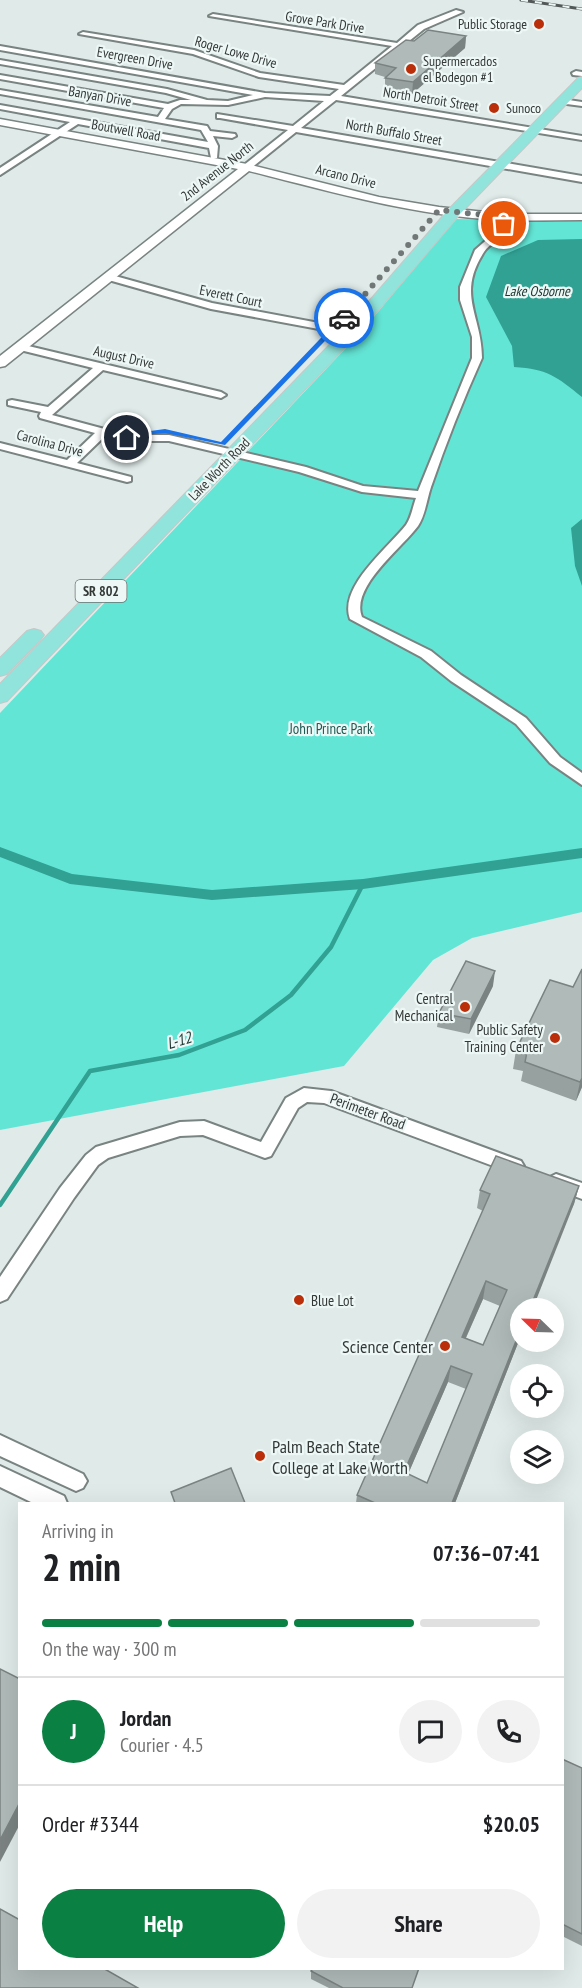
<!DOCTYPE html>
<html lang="en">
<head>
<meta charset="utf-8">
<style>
  body { margin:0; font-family:"PT Sans Narrow",sans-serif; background:#f2f2f2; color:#202124; height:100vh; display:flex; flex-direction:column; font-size:22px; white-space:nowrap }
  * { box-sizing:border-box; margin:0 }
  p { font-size:20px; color:#757577 }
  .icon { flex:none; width:33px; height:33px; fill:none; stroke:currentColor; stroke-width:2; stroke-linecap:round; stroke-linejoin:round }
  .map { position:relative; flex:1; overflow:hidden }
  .details { position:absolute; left:18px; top:1502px; width:546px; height:468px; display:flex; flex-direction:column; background:#fff; border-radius:0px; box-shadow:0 6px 24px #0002 }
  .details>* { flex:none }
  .needle { width:39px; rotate:293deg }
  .fabs { position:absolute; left:510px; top:1298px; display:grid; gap:12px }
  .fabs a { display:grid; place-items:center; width:54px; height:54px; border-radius:50%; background:#fff; box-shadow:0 6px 24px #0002; font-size:30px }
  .pin { position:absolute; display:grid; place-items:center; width:51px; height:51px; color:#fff; margin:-26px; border:3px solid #fff; border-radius:50%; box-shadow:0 2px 6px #0007 }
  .courier { position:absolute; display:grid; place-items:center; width:60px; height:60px; margin:-30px; border:4px solid #1a73e8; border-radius:50%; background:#fff; color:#222; box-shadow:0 2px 8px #0007 }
  .overview em { font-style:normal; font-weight:600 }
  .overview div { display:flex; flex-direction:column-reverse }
  .overview { display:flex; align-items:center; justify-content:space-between; height:102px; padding:0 24px }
  h1 { font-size:39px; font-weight:600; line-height:45px }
  .bar { display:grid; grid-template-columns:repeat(4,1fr); gap:9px 6px; align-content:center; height:72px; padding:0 24px }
  .bar i { height:8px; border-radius:4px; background:#e0e0e0 }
  .bar .selected { background:#0b8043 }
  .bar p { grid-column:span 4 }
  .line { display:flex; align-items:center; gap:15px; padding:0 24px; border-top:2px solid #e0e0e0 }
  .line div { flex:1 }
  .round { display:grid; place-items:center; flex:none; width:63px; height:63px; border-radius:32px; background:#f2f2f2 }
  .button { display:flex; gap:12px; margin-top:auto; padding:12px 24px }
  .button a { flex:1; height:69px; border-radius:36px; background:#0b8043; color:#fff; font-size:24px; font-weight:600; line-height:69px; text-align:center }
  .button a+a { background:#f2f2f2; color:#202124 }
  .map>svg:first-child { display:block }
</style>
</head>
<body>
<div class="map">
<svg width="582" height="1988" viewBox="0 0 582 1988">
  <rect width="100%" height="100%" fill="#e0ebe9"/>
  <!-- green -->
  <polygon fill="#63e5d5" points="455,219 582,221 582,912 472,938 433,960 344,1066 0,1130 0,713 362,331"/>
  <!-- water -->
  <g fill="#31a194">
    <path d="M582,239v158c-25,-20 -34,-28 -68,-30l-2,-21 -26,-49 15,-41 37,-16z"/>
    <polygon points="582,519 582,586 575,566 571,528"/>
  </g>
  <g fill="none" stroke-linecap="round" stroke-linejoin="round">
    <!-- stream -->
    <polyline stroke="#31a194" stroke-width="4.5" points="0,1205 90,1071 179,1055 245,1030 291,995 331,947 363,884"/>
    <!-- canal -->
    <polygon fill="#31a194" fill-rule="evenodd" points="0,847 72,874 212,890 363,879 582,848 582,858 363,889 212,900 70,884 0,857"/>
    <defs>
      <g id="minor">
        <polygon points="456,10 463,12 424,29 341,96 582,136 582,140 336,100 301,128 582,176 582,182 296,132 250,169 244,169 244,165 288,130 220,118 217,118 217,114 293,126 324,101 265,97 228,105 181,104 172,109 165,119 207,126 210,131 235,134 236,136 232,138 213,136 218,146 217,158 211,158 209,148 78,124 0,175 0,168 70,122 0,109 0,105 208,142 201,130 0,94 0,90 158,117 164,108 0,79 0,75 168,104 180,100 191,100 166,93 0,64 0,60 167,89 207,100 228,101 253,95 0,50 0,46 265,93 330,96 339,89 259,77 193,54 79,34 83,32 194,50 260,73 344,85 392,46 209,16 213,14 397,43 418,25"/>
        <polygon points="576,71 582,72 582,76 573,75 572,73"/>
        <polygon points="562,99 582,102 582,106 559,103 558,101"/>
        <path d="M500,215l8,2 1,13c-7,8 -20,14 -25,22 -28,43 -2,63 -2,106 -19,42 -36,85 -51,129 -4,12 -6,29 -13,39 -16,22 -68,61 -56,91l69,34 30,24 65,43 34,39 22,16v12l-32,-22 -34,-39 -65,-43 -30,-24 -71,-38c-12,-32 38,-71 56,-94 5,-7 7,-19 10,-27l-54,-6 -63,-20 -130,-31h-42l-22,-5 -28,27 54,14v4l-4,1 -127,-33v-6l67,17 28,-27 -55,-15 -1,-2 2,-4 -33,-7v-4l4,-1 36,7 45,-39 -77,-19 -1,-2 5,-3 201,48 5,3 -5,3 -118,-28 -51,45 75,20h42l137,32 57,19 55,5 54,-133v-21l-12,-37v-13l15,-37 24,-21z"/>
        <polygon points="108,274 212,303 351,329 356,332 351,335 211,309 105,279 103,277"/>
        <polygon points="304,1088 331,1091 521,1161 524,1166 521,1171 515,1174 324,1103 307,1102 298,1108 271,1156 265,1158 203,1135 180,1136 108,1158 98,1165 74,1198 7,1299 0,1302 0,1277 60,1188 86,1155 96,1147 180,1122 204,1121 261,1142 286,1098"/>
        <polygon points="556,1174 582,1183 582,1199 550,1187 547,1182 550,1177"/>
        <polygon points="0,1435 83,1474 87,1481 83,1488 76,1491 0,1456"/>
        <polygon points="0,1466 64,1496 67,1503 33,1503 0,1487"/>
      </g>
      <path id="tertiary" d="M0,119l247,45 132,33 60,10 64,7h79v6c-26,0 -52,1 -78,0 -86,-3 -171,-28 -255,-49l-244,195 -5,1v-11l238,-187 -238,-44z"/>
      <g id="primary">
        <polygon points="582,77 582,88 459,215 357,335 7,701 0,703 0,684 345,329 449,209 578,78"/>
        <polygon points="34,629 41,631 44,635 41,639 7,674 0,676 0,658 27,631"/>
      </g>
    </defs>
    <!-- minor casing -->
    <use href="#minor" stroke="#798381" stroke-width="4"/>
    <!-- tertiary casing -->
    <use href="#tertiary" stroke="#798381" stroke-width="3"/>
    <!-- primary casing -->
    <use href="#primary" stroke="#c6c8c7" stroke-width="2"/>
    <!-- minor -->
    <use href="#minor" fill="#fff" fill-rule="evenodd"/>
    <!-- tertiary -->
    <use href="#tertiary" fill="#fff" fill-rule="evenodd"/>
    <!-- primary -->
    <use href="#primary" fill="#91e4db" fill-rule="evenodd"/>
    <defs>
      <polyline id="rail" points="521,0 582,9"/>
    </defs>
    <!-- rail casing -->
    <use href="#rail" stroke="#525857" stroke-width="3"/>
    <!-- rail -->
    <use href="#rail" stroke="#edf8f6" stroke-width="2" stroke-dasharray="7" stroke-linecap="butt"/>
  </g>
  <!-- wall -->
  <g fill="#97a19f" fill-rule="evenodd">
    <polygon points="466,36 465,48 412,94 385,89 385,77 375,74 375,63 414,41"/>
    <polygon points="550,980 582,1087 576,1101 521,1081 523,1071 513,1069 516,1050"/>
    <polygon points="493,986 469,1034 437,1027 439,1013"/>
    <path d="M579,1186l-5,18 -54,104v30l-65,165h-99l1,-8 126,-284 -6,-3 3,-18zM483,1299l17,7 -17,39 -17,-7zM448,1382l18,7 -39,94 -19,-9z"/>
    <polygon points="562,1759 582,1768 582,1946 562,1936"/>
    <polygon points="311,1971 412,1988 329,1988 311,1979"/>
  </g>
  <!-- shaded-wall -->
  <g fill="#7b8382">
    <polygon points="466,36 465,48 412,94 413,82"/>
    <polygon points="495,971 493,986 469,1034 471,1019"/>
    <polygon points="582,1078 582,1087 576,1101 580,1082"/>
    <polygon points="579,1186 574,1204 533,1308 530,1308"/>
    <polygon points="486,1281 483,1299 459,1353 462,1337"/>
    <polygon points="520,1331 520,1338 455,1503 452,1503"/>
    <polygon points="451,1366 448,1382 402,1488 404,1472"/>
    <polygon points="20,1802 20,1824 0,1862 0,1840"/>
  </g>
  <!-- building -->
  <g fill="#b0bbb9" stroke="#7b8382" stroke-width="1.5" fill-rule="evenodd">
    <polygon points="428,30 466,36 413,82 385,78 396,68 375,63 406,40 414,41"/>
    <polygon points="466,961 495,971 471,1019 439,1013"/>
    <polygon points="582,969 582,1078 580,1082 525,1062 527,1052 516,1050 550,980 573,987"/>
    <path d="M496,1156l83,30 -49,122h-10v23l-68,172h-77l-18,-8 133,-301 -10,-4zM486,1281l21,9 -24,55 -21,-8zM451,1366l21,8 -45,109 -23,-11z"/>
    <polygon points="231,1468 245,1503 175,1503 171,1492"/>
    <polygon points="0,1669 20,1679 20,1802 0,1840"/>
    <polygon points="562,1759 582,1768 582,1934 562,1924"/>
    <polygon points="0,1909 20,1920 20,1968 103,1968 138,1988 0,1988"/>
    <polygon points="313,1968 419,1968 412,1988 343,1988 311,1971"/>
  </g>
  <!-- route -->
  <polygon fill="#1a73e8" points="342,316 347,318 225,445 165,433 129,436 127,440 114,436 165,429 221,442"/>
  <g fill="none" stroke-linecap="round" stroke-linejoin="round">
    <!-- done -->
    <polyline stroke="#707776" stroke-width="6" stroke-dasharray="0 10.8" points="344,318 439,210 503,217 504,224"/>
  </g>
  <!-- markers -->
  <g fill="#ba2f0a" stroke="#edf8f6" stroke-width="2">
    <circle cx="539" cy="24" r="6"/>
    <circle cx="411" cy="69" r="6"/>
    <circle cx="494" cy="108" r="6"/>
    <circle cx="465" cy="1007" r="6"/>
    <circle cx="555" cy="1038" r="6"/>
    <circle cx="299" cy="1300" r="6"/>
    <circle cx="445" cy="1346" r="6"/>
    <circle cx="260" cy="1456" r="6"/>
  </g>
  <g text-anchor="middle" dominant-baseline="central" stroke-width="4.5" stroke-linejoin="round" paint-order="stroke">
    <!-- far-street labels -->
    <g font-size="14" fill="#343938" stroke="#edf8f6">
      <text transform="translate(325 22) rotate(9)">Grove Park Drive</text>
      <text transform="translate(236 52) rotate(16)">Roger Lowe Drive</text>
      <text transform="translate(135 58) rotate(10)">Evergreen Drive</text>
      <text transform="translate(100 96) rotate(10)">Banyan Drive</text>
      <text transform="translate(431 99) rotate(9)">North Detroit Street</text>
      <text transform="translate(126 130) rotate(10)">Boutwell Road</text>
      <text transform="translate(394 132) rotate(10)">North Buffalo Street</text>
      <text transform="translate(217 171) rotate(-38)">2nd Avenue North</text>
      <text transform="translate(346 176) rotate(14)">Arcano Drive</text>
      <text transform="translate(231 296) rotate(12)">Everett Court</text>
      <text transform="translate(124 357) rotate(13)">August Drive</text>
      <text transform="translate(50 443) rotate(15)">Carolina Drive</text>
      <text transform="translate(219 469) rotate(-46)">Lake Worth Road</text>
    </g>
    <!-- far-poi labels -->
    <g font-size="14" fill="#343938" stroke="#edf8f6" text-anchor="start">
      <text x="527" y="24" text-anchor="end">Public Storage</text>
      <text x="423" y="61">Supermercados<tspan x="423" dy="16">el Bodegon #1</tspan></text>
      <text x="506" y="108">Sunoco</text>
    </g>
    <!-- far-water labels -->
    <g font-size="14" font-style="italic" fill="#203834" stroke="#edf8f6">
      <text x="537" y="291">Lake Osborne</text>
    </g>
    <!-- shield labels -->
    <rect fill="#edf8f6" stroke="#6c7271" stroke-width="1.5" x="75.5" y="580" width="51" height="22" rx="4.5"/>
    <g font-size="14" font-weight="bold" fill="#343938">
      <text x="101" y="591">SR 802</text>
    </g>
    <!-- park labels -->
    <g font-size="15" fill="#1f5a53" stroke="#edf8f6">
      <text x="331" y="728">John Prince Park</text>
    </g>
    <!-- poi labels -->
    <g font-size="15" fill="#343938" stroke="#edf8f6" text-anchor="end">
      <text x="453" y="998">Central<tspan x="453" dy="17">Mechanical</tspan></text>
      <text x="543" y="1029">Public Safety<tspan x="543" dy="17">Training Center</tspan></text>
      <text x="311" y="1300" text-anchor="start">Blue Lot</text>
    </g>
    <!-- street labels -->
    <g font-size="15" fill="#343938" stroke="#edf8f6">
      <text transform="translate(368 1111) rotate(20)">Perimeter Road</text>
    </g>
    <!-- water labels -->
    <g font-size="16" font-style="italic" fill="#203834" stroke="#edf8f6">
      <text transform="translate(179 1040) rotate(-17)">L-12</text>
    </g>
    <!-- near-poi labels -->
    <g font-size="18" fill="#343938" stroke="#edf8f6" text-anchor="end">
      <text x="433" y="1346">Science Center</text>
      <text x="272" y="1446" text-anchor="start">Palm Beach State<tspan x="272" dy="21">College at Lake Worth</tspan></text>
    </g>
  </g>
</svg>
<div class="fabs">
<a><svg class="needle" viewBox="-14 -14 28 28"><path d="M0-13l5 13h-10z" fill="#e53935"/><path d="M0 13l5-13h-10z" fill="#757577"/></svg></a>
<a><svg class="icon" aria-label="locate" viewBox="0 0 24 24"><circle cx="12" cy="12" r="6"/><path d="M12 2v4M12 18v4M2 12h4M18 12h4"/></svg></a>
<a><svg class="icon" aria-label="layers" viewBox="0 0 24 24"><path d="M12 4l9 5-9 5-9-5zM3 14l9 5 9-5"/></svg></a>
</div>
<div class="pin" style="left:504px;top:224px;background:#ea580c"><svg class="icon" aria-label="bag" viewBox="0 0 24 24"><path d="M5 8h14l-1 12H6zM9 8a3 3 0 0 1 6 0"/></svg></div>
<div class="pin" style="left:127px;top:438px;background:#1f2937"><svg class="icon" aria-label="home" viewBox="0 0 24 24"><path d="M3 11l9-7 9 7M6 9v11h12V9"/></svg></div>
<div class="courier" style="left:344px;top:318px"><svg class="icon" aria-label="car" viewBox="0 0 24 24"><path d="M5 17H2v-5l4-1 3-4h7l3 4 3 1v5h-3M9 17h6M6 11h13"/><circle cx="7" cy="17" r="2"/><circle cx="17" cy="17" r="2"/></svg></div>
<section class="details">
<div class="overview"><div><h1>2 min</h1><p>Arriving in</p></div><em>07:36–07:41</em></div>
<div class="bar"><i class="selected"></i><i class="selected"></i><i class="selected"></i><i></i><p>On the way · 300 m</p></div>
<div class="line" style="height:108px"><b class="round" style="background:#0b8043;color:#fff">J</b><div><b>Jordan</b><p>Courier · 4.5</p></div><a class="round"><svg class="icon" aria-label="chat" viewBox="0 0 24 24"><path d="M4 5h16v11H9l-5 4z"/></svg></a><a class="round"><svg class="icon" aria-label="phone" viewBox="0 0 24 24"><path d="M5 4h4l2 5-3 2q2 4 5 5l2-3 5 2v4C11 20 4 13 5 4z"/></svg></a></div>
<div class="line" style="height:78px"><div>Order #3344</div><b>$20.05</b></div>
<div class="button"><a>Help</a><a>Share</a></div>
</section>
</div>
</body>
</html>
